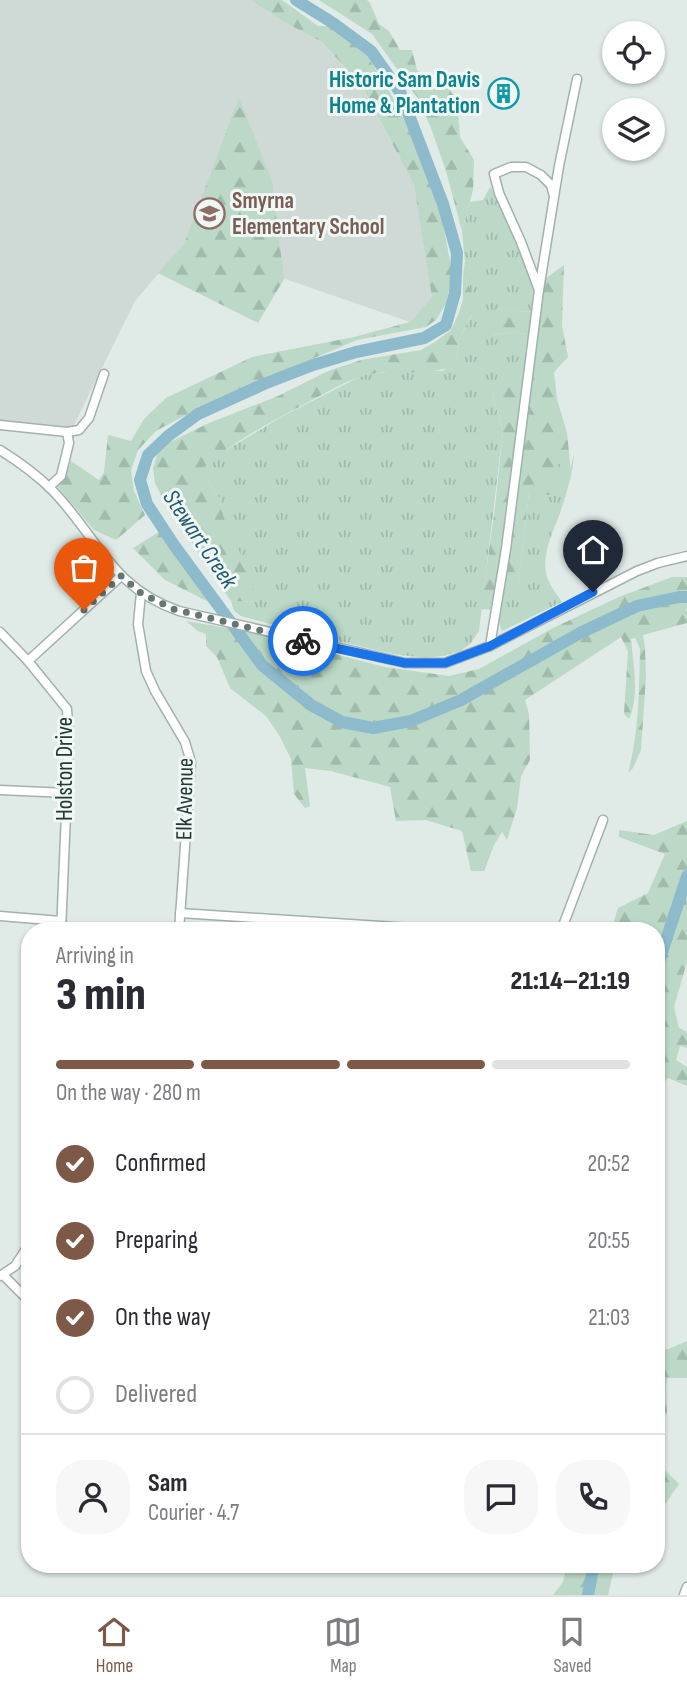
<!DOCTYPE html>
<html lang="en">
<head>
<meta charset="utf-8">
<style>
  body { margin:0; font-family:"Sofia Sans Condensed",sans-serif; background:#f7f7f7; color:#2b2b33; height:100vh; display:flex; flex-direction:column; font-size:26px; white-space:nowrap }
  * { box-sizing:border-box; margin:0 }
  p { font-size:23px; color:#7c7c81 }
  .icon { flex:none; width:38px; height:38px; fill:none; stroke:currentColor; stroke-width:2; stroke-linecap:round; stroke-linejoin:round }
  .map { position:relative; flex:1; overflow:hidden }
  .sheet { position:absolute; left:21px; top:922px; width:644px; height:651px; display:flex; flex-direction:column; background:#fff; border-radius:28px; box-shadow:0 2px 5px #0004 }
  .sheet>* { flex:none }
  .buttons { position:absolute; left:602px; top:21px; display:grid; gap:14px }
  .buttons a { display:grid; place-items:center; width:63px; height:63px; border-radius:50%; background:#fff; box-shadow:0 2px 5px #0004; font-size:35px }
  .pin { position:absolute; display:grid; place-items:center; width:60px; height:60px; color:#fff; margin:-72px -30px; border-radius:50% 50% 50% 0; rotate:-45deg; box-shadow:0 0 7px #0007 }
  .pin .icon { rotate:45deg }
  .courier { position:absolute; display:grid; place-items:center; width:70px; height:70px; margin:-35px; border:5px solid #1a73e8; border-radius:50%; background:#fff; color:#222; box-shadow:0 2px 9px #0007 }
  .overview em { font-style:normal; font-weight:800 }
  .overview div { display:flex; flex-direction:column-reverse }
  .overview { display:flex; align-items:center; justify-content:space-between; height:119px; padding:0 35px }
  h1 { font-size:46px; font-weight:800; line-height:52px }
  .bar { display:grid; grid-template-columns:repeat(4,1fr); gap:10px 7px; align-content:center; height:84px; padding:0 35px }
  .bar i { height:9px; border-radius:5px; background:#e1e1e2 }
  .bar .active { background:#7f5948 }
  .bar p { grid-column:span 4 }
  .line { display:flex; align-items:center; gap:18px; padding:0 35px; border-top:2px solid #e1e1e2 }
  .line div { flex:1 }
  .round { display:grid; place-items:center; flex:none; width:74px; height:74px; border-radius:28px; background:#f7f7f7 }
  ol { padding:0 35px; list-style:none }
  li { display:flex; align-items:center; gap:21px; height:77px }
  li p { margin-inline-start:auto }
  li .icon { padding:7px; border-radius:50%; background:#7f5948; color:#fff; stroke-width:4 }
  li:last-child { color:#7c7c81 }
  li i { width:38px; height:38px; border:4px solid #e1e1e2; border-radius:50% }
  .menu { display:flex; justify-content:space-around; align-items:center; height:98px; border-top:2px solid #e1e1e2; background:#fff; font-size:19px; color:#7c7c81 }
  .menu a { display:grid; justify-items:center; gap:4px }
  .menu .active { color:#7f5948 }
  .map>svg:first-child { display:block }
</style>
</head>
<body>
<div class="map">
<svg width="687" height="1595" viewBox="0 0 687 1595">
  <defs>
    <pattern id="grass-tufts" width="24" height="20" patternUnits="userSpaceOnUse" patternTransform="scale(1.75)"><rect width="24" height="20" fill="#bbd9c6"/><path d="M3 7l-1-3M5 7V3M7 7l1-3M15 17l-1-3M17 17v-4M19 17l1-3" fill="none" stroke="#a0bbab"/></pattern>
    <pattern id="forest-firs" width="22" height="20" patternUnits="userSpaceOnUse" patternTransform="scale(1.75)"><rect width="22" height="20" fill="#bbd9c6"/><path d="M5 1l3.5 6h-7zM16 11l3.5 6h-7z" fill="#a0bbab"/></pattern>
  </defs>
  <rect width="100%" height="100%" fill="#e0eae7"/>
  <!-- built -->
  <polygon fill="#cfdad6" points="0,0 250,0 284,22 322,42 362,87 414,185 433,296 410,322 184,244 135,301 73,427 0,420"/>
  <!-- grass -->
  <g fill="url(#grass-tufts)">
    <polygon points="490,187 495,194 521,247 533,284 532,312 493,309 491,335 513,332 530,335 525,352 492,394 503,430 479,631 471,643 461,651 442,656 425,658 393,654 315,636 241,616 234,611 231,601 257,602 224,518 220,499 205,477 205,467 218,455 283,416 363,375 396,371 443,371 457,358 459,340 471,316 479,305 463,275 465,261 462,231 470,202 483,200"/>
    <path d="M574,454c-1,21 -8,40 -14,59 -7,19 -18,40 -14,60 2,11 10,20 16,29l-60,29c-6,-14 -4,-27 -2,-42h18l11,-97 29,-30 12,9z"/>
  </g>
  <!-- forest -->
  <g fill="url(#forest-firs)">
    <polygon points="250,0 282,0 318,26 332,26 338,33 364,51 387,87 400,111 438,199 452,271 447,302 436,320 426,327 357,340 210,402 156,431 138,450 131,470 134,491 145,515 116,540 94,530 57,486 64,476 71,461 99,480 104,472 108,435 131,441 144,419 166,398 252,357 354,337 410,322 432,297 414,185 362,86 322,42 284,22"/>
    <polygon points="319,0 367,0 370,3 379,24 389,31 400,50 412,50 417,70 432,83 445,82 457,101 460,137 474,160 473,190 462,231 446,171 431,128 417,97 372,34"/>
    <polygon points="239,98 272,181 284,279 258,323 158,273 184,244"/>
    <polygon points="564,265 562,325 568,357 554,372 557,399 567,433 571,472 558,463 563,497 529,492 518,590 500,589 497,610 481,609 495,507 503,430 492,393 525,352 533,346 539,290 545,279"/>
    <path d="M463,275l9,17 6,4 1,10 -9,11 -11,23 -2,18 -4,8c-28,12 -61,1 -90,10 -17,5 -34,15 -49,23 -37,20 -78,40 -109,68v10l15,22 4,19 26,57 7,27 -26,-1 -66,-98 -10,-20 -2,-15 4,-13 11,-12 41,-20 69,-27 50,-25 33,-11 60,-10 14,-8 16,-12 7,-15 5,-15z"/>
    <polygon points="493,309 532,312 530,335 513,332 491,335 483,330 482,318"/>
    <polygon points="159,532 209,602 165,580 133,548"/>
    <path d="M672,577h15v46l-44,12 2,13 1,28 -5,74 -8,18 -5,5c11,-41 11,-81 12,-124l-5,-11 -4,1c2,25 9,56 -2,80l-5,-5 4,-63 -7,-14 -96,63 4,14 1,46 -9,16 -4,32 -10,32 -5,-8 -8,13 -10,26h-13l-9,-40 -36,-11 -30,1 -6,-34 -59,-16 -26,-3 5,38 -5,2 -11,-14 -3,-35 -12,-24 -13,-19 -36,-28 -13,-31 -11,-11v-12l-8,-3 -12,-10 59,10 140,36 64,9 30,-7 74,-41 66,-31z"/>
    <polygon points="687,821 687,962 674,1007 679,1028 687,1032 687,1048 680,1046 676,1060 687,1067 687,1086 668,1078 656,1092 656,931 611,931 618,908 648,893 665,854 619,837 619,830 654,835"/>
    <polygon points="687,1341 687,1378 667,1378 666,1387 667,1413 656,1429 656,1354"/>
    <polygon points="656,1461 679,1484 656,1518 656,1485 658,1482 656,1481"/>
    <polygon points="567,1565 615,1565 608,1595 553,1595 563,1582"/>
  </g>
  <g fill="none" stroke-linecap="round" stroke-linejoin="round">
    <!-- river -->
    <g stroke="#8dbbcb" stroke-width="12">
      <polyline points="296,0 333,23 371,51 400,92 443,204 457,253 455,293 446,325 424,338 356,352 313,365 264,384 198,414 168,436 148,455 140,480 147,504 174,545 262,665 311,705 342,722 373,728 411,721 461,700 580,633 637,606 679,597 687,597"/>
      <polyline points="656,971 687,876"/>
      <polyline points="588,1595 594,1564"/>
    </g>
    <defs>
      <g id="minor">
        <polyline points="554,196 551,185 541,175 526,167 511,167 494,174 499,193 521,242 539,290 559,166 577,79"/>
        <polyline points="0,425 67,432 79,430 89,418 104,374"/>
        <path d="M0,450c19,12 36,24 52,40 45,46 59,98 127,121l226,52h40l45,-17 147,-75 21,-8 29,-7"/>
        <polyline points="49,487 61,476 69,443 67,432"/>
        <polyline points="141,593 138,624 146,671 155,691 185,742 191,762 179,931"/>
        <polyline points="0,632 28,661 67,709 69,743 61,931"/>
        <polyline points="490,646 506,549 539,290"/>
        <polyline points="28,661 121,576"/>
        <polyline points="0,790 67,793"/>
        <polyline points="180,913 458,931"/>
        <polyline points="0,916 61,921"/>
        <polyline points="561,931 603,820"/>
        <polyline points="3,1275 30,1302"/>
        <polyline points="0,1276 15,1266 30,1243"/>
        <polyline points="684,1595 687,1587"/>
      </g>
    </defs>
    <!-- minor casing -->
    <use href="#minor" stroke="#a3b1ae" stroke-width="11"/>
    <!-- minor -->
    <use href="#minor" stroke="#fff" stroke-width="8"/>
  </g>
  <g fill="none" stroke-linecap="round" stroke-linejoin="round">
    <!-- done -->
    <polyline stroke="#647773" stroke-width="7" stroke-dasharray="0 12.6" points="84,610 121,576 141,593 173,609 303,641"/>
    <!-- route -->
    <polyline stroke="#1a73e8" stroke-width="9" points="303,641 405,663 445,663 490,646 593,592"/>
  </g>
  <!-- icons -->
  <defs>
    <symbol id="building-ring" viewBox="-11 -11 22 22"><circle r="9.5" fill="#f1f7f4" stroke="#0f9aa8" stroke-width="1.5"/><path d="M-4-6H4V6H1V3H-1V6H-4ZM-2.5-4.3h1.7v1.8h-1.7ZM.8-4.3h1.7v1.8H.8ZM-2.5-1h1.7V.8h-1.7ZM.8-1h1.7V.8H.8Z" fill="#0f9aa8"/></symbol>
    <symbol id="school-ring" viewBox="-11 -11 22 22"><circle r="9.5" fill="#f1f7f4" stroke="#8d6e63" stroke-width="1.5"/><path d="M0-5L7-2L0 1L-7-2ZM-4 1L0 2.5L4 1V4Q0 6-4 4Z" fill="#8d6e63"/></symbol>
  </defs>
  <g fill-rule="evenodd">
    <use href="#building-ring" x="486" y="76" width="35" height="35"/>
    <use href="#school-ring" x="192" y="196" width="35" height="35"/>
  </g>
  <g text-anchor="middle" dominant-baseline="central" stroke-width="6" stroke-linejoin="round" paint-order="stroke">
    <!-- culture labels -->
    <g font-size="23" font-weight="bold" fill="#0d838f" stroke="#f1f7f4" text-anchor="end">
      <text x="480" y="80">Historic Sam Davis<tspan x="480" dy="26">Home &amp; Plantation</tspan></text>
    </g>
    <!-- education labels -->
    <g font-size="23" font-weight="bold" fill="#785e54" stroke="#f1f7f4" text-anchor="start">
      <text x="232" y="201">Smyrna<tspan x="232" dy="26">Elementary School</tspan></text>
    </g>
    <!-- street labels -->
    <g font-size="23" fill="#223935" stroke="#f1f7f4">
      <text transform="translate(65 769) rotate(-90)">Holston Drive</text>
      <text transform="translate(185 799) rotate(-89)">Elk Avenue</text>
    </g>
    <!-- water labels -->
    <g font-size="24" font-style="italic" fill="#225a6f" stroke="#f1f7f4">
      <text transform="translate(200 539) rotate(56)">Stewart Creek</text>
    </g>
  </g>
</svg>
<div class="buttons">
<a><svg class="icon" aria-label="locate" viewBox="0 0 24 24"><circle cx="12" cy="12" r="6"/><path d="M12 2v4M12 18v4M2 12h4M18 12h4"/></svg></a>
<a><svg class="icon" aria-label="layers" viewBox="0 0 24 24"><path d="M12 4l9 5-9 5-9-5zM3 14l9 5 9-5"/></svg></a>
</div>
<div class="pin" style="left:84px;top:610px;background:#ea580c"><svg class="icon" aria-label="bag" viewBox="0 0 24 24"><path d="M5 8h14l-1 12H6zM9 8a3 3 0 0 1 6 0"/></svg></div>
<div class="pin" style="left:593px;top:592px;background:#1f2937"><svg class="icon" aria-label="home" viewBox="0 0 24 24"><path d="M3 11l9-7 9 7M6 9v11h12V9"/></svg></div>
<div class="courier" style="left:303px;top:641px"><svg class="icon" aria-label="bike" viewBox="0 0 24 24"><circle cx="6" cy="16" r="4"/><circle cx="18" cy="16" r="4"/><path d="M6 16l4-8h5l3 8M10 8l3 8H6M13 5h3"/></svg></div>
<section class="sheet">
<div class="overview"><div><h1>3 min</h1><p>Arriving in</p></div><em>21:14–21:19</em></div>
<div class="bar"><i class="active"></i><i class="active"></i><i class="active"></i><i></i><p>On the way · 280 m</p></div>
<ol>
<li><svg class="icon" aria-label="check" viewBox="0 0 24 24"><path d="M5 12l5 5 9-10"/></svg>Confirmed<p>20:52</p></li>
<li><svg class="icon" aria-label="check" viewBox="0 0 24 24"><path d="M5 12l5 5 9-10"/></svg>Preparing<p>20:55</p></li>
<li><svg class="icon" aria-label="check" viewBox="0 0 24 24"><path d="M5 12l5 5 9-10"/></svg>On the way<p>21:03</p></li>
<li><i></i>Delivered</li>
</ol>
<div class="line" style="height:126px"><a class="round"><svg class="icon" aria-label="person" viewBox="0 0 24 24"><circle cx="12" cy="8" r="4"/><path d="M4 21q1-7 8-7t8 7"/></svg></a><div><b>Sam</b><p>Courier · 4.7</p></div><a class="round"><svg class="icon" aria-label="chat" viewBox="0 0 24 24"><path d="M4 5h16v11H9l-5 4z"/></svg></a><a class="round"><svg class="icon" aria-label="phone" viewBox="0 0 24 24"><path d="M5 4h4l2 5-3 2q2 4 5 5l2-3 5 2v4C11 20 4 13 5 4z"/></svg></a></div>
</section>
</div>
<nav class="menu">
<a class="active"><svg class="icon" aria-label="home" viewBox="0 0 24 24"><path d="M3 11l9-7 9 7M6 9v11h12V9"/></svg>Home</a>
<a><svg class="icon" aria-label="map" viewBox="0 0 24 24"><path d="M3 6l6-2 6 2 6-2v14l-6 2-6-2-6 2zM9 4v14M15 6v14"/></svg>Map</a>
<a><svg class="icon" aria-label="saved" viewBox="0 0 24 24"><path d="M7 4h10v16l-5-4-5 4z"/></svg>Saved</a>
</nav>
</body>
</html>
